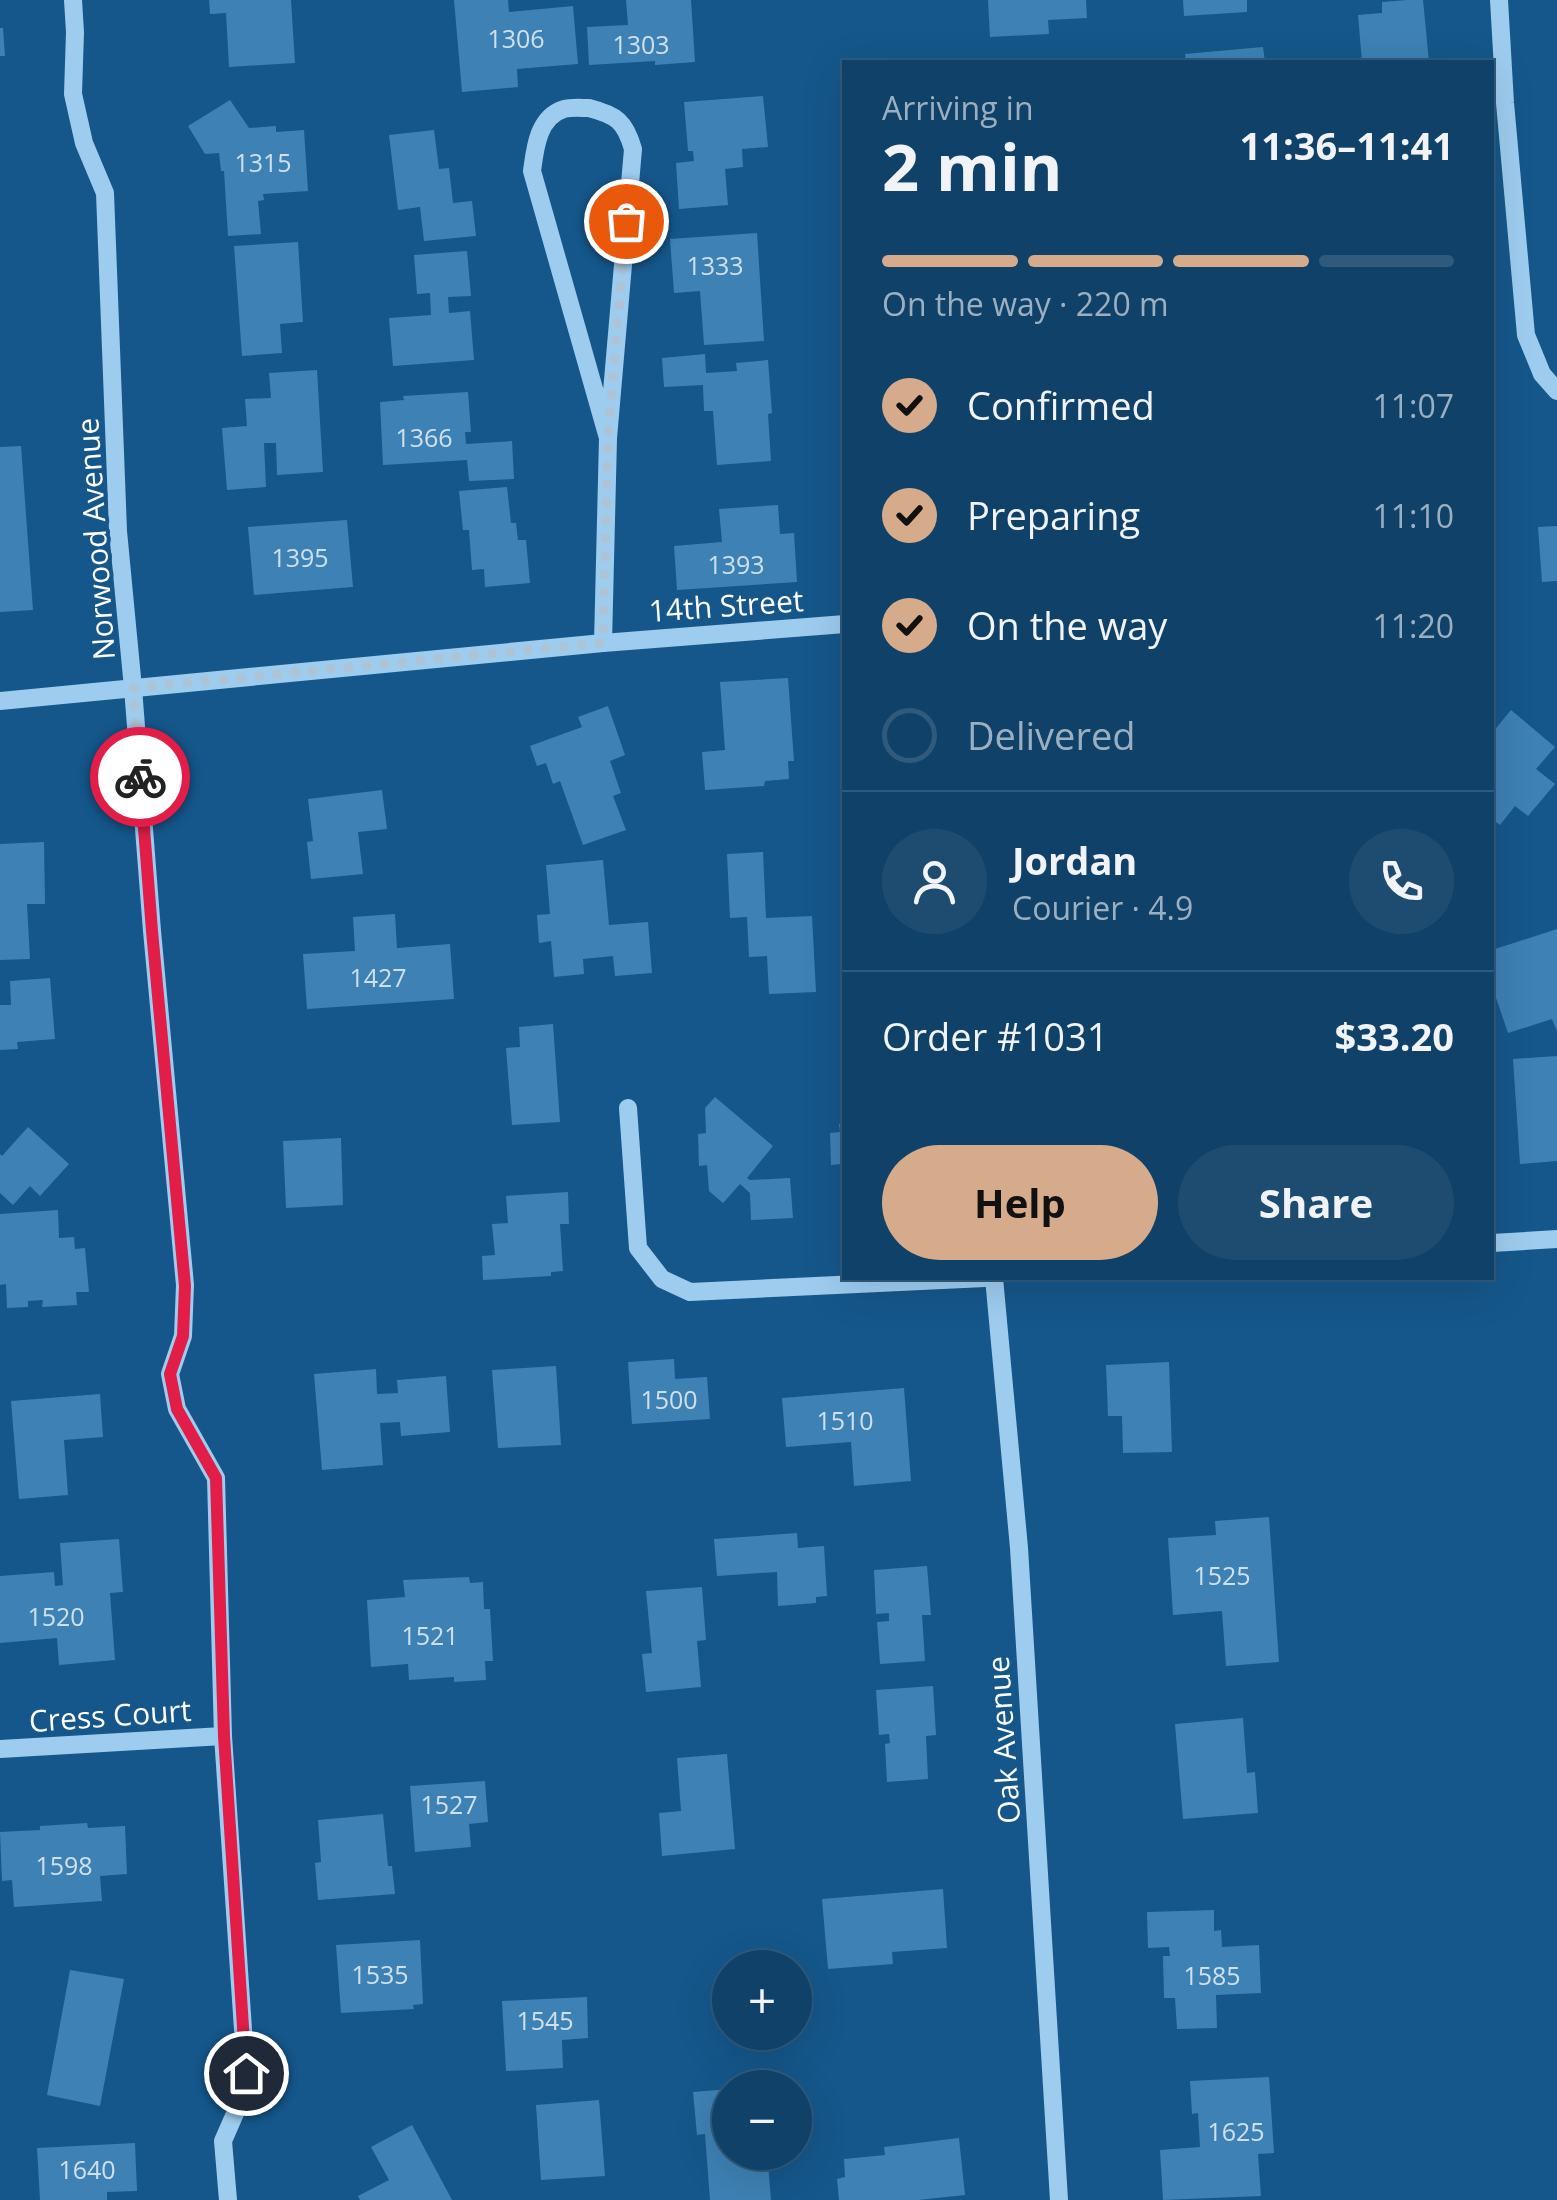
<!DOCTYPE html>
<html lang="en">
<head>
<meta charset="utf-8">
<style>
  body { margin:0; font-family:"Open Sans",sans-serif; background:#1e4c71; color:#f1f3f6; height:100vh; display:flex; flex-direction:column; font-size:38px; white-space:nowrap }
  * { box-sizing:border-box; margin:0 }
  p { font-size:32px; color:#9cafc0 }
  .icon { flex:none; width:55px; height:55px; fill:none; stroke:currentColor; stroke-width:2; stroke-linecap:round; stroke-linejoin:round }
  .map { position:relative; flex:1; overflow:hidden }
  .details { position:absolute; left:842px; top:60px; width:652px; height:1220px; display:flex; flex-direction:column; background:#104168; border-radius:0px; box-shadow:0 10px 40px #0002,0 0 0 2px #305a7c }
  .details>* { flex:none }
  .fabs { position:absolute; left:712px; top:1950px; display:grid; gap:20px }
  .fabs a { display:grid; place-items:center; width:100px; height:100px; border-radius:50%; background:#104168; box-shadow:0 10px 40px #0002,0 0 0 2px #305a7c; font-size:50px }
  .pin { position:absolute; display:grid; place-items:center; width:85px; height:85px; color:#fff; margin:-42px; border:5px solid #fff; border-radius:50%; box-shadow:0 2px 10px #0007 }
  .courier { position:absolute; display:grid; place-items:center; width:100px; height:100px; margin:-50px; border:8px solid #e11d48; border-radius:50%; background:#fff; color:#222; box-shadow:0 2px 12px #0007 }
  .headline em { font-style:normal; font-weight:700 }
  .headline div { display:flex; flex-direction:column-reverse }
  .headline { display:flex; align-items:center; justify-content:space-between; height:170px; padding:0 40px }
  h1 { font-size:65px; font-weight:700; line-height:75px }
  .bar { display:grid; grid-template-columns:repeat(4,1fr); gap:15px 10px; align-content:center; height:120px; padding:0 40px }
  .bar i { height:12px; border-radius:8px; background:#305a7c }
  .bar .active { background:#d6ab8b }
  .bar p { grid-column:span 4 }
  .line { display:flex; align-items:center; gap:25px; padding:0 40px; border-top:2px solid #305a7c }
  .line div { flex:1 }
  .round { display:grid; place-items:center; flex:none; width:105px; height:105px; border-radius:52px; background:#1e4c71 }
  ol { padding:0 40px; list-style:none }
  li { display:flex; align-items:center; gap:30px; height:110px }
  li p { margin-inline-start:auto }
  li .icon { padding:10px; border-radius:50%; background:#d6ab8b; color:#111; stroke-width:4 }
  li:last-child { color:#9cafc0 }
  li i { width:55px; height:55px; border:5px solid #305a7c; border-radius:50% }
  .action { display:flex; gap:20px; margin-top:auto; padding:20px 40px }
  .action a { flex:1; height:115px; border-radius:60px; background:#d6ab8b; color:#111; font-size:40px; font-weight:700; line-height:115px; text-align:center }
  .action a+a { background:#1e4c71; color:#f1f3f6 }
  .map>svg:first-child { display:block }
</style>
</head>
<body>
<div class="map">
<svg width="1557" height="2200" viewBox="0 0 1557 2200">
  <rect width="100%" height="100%" fill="#15578b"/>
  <!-- building -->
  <g fill="#3e81b4">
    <polygon points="209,0 291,0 295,63 229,67 226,13 210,14"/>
    <polygon points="454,0 508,0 509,12 573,6 578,64 517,69 518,87 462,92"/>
    <polygon points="626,0 691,0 695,62 655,65 655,61 589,65 587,27 628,25"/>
    <polygon points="988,0 1086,0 1087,18 1048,20 1049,34 990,37"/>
    <polygon points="1183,0 1247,0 1247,12 1184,16"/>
    <polygon points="1407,0 1423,0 1429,62 1362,62 1358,15 1382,13 1382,2"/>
    <polygon points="0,28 3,28 5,56 0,56"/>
    <polygon points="1263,47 1265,62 1186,62 1185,54"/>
    <polygon points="763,96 768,147 742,149 743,167 725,169 728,205 679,209 676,163 694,161 693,151 688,151 684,102"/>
    <polygon points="230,100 249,128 276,126 276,132 304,130 308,191 263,194 264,200 258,201 261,234 228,236 224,171 221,171 219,153 205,154 188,126"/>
    <polygon points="434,130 439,169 449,168 453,203 472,201 476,236 424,241 420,207 398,210 389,135"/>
    <polygon points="757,233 764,341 704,345 700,291 674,293 670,239"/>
    <polygon points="298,242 303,322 280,324 282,353 242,356 234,246"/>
    <polygon points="467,251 471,296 448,297 449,313 470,311 474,360 393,366 389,318 431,315 430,293 417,294 414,255"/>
    <polygon points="705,354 706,373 737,371 736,363 768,360 772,413 768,414 771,461 717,465 713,411 704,411 703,385 664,387 662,358"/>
    <polygon points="317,370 323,472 277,475 276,443 264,443 266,487 227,490 222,428 247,426 245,399 271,398 269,373"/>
    <polygon points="468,392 471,432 465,432 466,444 512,441 514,479 469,481 467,460 383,465 380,402 404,400 403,396"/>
    <polygon points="21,446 33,610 0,612 0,447"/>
    <polygon points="507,487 511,523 516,523 518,540 526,540 530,583 485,587 484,569 472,570 469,530 463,530 459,491"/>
    <polygon points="778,505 780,534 794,533 797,582 677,590 674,546 722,542 719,509"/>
    <polygon points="347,520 353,587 254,595 248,527"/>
    <polygon points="1557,526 1557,581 1542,582 1538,527"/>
    <polygon points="788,678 794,761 788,761 789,779 765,781 764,786 705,790 702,752 725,750 720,682"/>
    <polygon points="608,706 625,755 610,761 621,793 613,796 626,830 583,845 560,781 553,784 546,763 537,766 530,746 582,727 578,717"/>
    <polygon points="1511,710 1555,747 1536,769 1555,784 1528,816 1515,806 1500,825 1492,819 1492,733"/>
    <polygon points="382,790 387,829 358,832 363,874 311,879 307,842 313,841 308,799"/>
    <polygon points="44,842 45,904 27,904 30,959 0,960 0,844"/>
    <polygon points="763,852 766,918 812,916 816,992 769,994 767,956 749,957 747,917 730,918 727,854"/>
    <polygon points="603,860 609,925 648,922 652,973 615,976 613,956 583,959 584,974 554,977 551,941 539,943 537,915 550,914 546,865"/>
    <polygon points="395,914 397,948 450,944 454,999 307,1009 303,954 355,951 353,917"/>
    <polygon points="1557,929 1557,1031 1552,1019 1508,1033 1492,986 1492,950"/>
    <polygon points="50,978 55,1039 17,1042 18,1049 0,1050 0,1005 11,1005 10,981"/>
    <polygon points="553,1024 560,1122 512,1125 506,1048 520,1047 519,1027"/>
    <polygon points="1557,1056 1557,1161 1520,1164 1513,1059"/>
    <polygon points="715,1097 773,1146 747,1178 750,1180 790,1178 793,1218 751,1220 750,1193 740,1184 723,1203 709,1191 707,1165 699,1166 698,1134 706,1133 705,1108"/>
    <polygon points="845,1123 845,1175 842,1175 841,1164 831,1165 830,1133 840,1132 839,1124"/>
    <polygon points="28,1127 69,1164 40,1196 30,1186 13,1205 0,1193 0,1154 2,1156"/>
    <polygon points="341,1138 343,1205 286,1208 283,1141"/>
    <polygon points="568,1192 569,1224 560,1224 563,1271 551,1272 551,1276 483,1280 482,1256 495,1255 492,1224 508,1223 506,1196"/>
    <polygon points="58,1210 59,1238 74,1237 75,1249 85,1248 89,1292 76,1292 77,1305 42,1307 43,1300 28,1301 28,1307 7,1308 6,1284 0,1285 0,1214"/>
    <polygon points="674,1359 675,1379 707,1377 710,1419 632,1424 628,1362"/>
    <polygon points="1169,1362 1172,1452 1123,1453 1122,1416 1108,1416 1106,1365"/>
    <polygon points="556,1366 561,1445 498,1448 492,1370"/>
    <polygon points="376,1369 377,1394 398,1393 397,1380 446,1376 450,1432 401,1436 400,1422 380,1423 383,1465 322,1470 314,1374"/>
    <polygon points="904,1388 911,1481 854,1486 851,1442 786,1447 782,1398"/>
    <polygon points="100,1394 103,1437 64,1440 68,1495 19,1499 11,1401"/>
    <polygon points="1269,1517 1279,1662 1226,1666 1222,1611 1173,1615 1168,1538 1216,1535 1215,1521"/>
    <polygon points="797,1533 798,1548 824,1546 827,1596 816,1597 816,1603 778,1606 777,1572 717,1576 714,1539"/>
    <polygon points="119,1539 123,1592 110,1593 115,1660 59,1665 57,1638 0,1643 0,1576 54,1572 55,1586 63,1585 60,1543"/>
    <polygon points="927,1566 931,1615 922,1615 925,1661 880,1664 877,1622 889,1621 889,1613 876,1614 874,1570"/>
    <polygon points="469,1577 470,1583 483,1582 484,1609 490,1609 493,1661 485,1661 486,1680 454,1682 454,1677 409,1680 408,1664 371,1667 367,1600 405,1597 403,1580"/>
    <polygon points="702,1587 706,1640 697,1641 701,1687 646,1692 642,1654 652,1653 646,1591"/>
    <polygon points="933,1686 936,1735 926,1736 928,1779 887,1782 885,1744 890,1743 889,1734 879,1735 876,1690"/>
    <polygon points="1243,1718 1247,1773 1255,1772 1258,1813 1183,1819 1175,1724"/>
    <polygon points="727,1754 735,1849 662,1856 659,1813 681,1811 677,1758"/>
    <polygon points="485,1781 488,1822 469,1824 471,1847 415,1852 410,1786"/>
    <polygon points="383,1814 388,1866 392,1866 395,1894 318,1900 315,1863 321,1862 318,1820"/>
    <polygon points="87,1823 88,1828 125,1826 127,1874 100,1876 102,1901 14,1907 12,1880 2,1881 0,1832 40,1830 40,1826"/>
    <polygon points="943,1889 947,1948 892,1952 893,1964 828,1969 822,1899"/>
    <polygon points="1214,1910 1214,1931 1221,1930 1222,1947 1259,1945 1261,1993 1216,1995 1217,2028 1177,2029 1175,1998 1164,1998 1163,1956 1170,1956 1169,1947 1148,1948 1147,1912"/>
    <polygon points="420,1940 423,2004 413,2005 414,2009 341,2013 336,1945"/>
    <polygon points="70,1970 124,1979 100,2106 47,2095"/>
    <polygon points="587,1997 588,2038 562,2040 563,2068 506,2071 502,2001"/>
    <polygon points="1269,2077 1274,2153 1258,2154 1261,2196 1163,2200 1160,2150 1200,2147 1198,2113 1192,2114 1190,2081"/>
    <polygon points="730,2089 730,2152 767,2152 771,2200 710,2200 705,2134 697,2135 693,2092"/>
    <polygon points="599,2100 605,2176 541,2180 536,2105"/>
    <polygon points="412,2125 452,2200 360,2200 358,2196 389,2180 371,2147"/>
    <polygon points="959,2138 965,2195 918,2200 839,2200 837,2179 845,2177 844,2159 885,2155 884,2147"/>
    <polygon points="135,2143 137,2191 107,2192 107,2200 40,2200 37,2148"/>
  </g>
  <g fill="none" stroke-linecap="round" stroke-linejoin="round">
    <!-- minor -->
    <g stroke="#9eccef" stroke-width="18">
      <polyline points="73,0 75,32 73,94 84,143 105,193 118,531 133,688 152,931 185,1285 183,1336 170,1374 177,1409 216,1478 223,1736 246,2073 237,2109 223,2141 228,2200"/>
      <polyline points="1499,0 1505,103 1526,335 1542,374 1557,391"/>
      <path d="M589,108c27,7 36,13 44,41l-25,289 -76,-267c3,-23 6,-54 32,-62 7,-2 18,-1 25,-1z"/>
      <polyline points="603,643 608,438"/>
      <polyline points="0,701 603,643 845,624"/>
      <polyline points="628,1108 638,1248 662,1279 690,1292 985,1278"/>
      <polyline points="1492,1243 1557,1239"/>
      <polyline points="994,1278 1019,1548 1059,2200"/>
      <polyline points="0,1749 223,1736"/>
    </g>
  </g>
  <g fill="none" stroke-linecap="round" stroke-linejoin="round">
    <!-- done -->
    <polyline stroke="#adc4d6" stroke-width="10" stroke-dasharray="0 18" points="140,777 133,688 603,643 608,438 626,221"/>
    <!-- route -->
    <polyline stroke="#e11d48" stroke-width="12" points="140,777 152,931 185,1286 183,1336 170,1374 177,1409 216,1478 224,1736 246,2073"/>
  </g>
  <g text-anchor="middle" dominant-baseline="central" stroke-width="8" stroke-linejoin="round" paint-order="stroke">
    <!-- number labels -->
    <g font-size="25" fill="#cfe0ec">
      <text x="516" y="38">1306</text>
      <text x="641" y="44">1303</text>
      <text x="263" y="162">1315</text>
      <text x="715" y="265">1333</text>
      <text x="424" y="437">1366</text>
      <text x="300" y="557">1395</text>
      <text x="736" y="564">1393</text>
      <text x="378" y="977">1427</text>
      <text x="669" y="1399">1500</text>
      <text x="845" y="1420">1510</text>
      <text x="1222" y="1575">1525</text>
      <text x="56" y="1616">1520</text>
      <text x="430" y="1635">1521</text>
      <text x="449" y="1804">1527</text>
      <text x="64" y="1865">1598</text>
      <text x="380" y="1974">1535</text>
      <text x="1212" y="1975">1585</text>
      <text x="545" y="2020">1545</text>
      <text x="1236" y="2131">1625</text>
      <text x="87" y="2169">1640</text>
    </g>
    <!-- street labels -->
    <g font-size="30" fill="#fff" stroke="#15578b">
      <text transform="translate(95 539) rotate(-94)">Norwood Avenue</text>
      <text transform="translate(726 605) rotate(-4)">14th Street</text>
      <text transform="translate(110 1715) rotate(-4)">Cress Court</text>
      <text transform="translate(1003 1740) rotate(-94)">Oak Avenue</text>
    </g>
  </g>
</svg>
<div class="fabs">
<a>+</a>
<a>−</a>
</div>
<div class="pin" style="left:626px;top:221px;background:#ea580c"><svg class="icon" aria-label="bag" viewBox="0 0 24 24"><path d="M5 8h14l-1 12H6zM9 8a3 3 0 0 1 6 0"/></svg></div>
<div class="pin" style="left:246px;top:2073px;background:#1f2937"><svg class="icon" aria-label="home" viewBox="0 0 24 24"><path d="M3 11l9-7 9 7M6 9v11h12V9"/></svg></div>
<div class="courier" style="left:140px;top:777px"><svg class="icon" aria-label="bike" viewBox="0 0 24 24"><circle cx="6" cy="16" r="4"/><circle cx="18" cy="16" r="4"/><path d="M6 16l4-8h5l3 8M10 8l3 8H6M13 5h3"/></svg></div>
<section class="details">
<div class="headline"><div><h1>2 min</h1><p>Arriving in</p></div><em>11:36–11:41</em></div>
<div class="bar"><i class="active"></i><i class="active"></i><i class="active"></i><i></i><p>On the way · 220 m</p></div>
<ol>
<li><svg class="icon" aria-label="check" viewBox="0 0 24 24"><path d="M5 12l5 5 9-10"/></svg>Confirmed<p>11:07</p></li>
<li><svg class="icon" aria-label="check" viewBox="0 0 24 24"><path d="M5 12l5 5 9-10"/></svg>Preparing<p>11:10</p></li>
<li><svg class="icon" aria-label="check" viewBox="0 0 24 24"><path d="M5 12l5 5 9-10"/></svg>On the way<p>11:20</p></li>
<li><i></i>Delivered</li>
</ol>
<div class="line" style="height:180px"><a class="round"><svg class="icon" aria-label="person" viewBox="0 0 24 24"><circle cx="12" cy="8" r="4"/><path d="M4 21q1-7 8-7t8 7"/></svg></a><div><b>Jordan</b><p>Courier · 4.9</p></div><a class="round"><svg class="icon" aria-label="phone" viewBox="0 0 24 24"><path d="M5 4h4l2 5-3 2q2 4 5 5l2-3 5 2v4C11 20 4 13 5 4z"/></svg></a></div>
<div class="line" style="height:130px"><div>Order #1031</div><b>$33.20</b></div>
<div class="action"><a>Help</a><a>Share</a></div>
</section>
</div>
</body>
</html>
